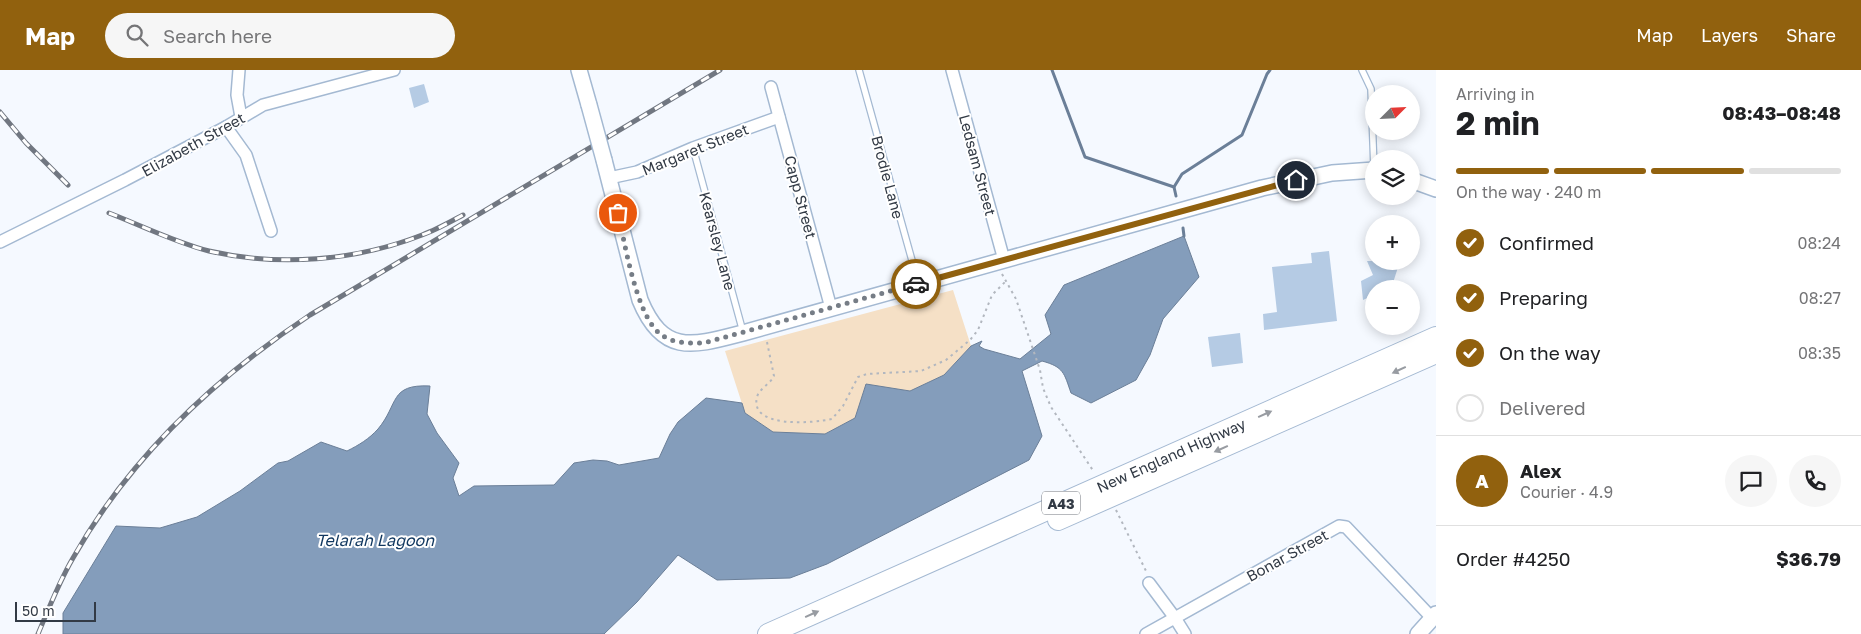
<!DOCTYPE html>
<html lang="en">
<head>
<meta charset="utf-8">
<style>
  body { margin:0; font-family:"Golos Text",sans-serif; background:#f6f6f6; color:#202124; height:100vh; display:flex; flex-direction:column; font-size:19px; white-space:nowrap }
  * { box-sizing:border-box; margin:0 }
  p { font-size:16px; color:#757577 }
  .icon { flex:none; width:28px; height:28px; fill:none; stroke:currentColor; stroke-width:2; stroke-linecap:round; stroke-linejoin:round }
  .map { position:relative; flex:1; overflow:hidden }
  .panel { display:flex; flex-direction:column; background:#fff; width:425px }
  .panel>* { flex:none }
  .needle { width:32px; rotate:66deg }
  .tools { position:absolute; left:1365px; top:15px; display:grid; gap:10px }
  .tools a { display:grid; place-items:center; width:55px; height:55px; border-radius:50%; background:#fff; box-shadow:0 2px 12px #0003; font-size:25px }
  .scale { position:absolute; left:15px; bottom:12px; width:81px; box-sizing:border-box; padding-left:5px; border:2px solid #323a45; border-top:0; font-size:14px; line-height:18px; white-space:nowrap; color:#323a45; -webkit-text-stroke:4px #fff; paint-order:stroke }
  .pin { position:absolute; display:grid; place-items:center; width:42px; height:42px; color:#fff; margin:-21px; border:2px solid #fff; border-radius:50%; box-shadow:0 1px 5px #0007 }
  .courier { position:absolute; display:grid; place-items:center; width:50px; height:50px; margin:-25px; border:4px solid #91610e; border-radius:50%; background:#fff; color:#222; box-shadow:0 1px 6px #0007 }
  .overview em { font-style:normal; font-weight:700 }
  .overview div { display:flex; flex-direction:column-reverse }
  .overview { display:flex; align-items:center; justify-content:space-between; height:85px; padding:0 20px }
  h1 { font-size:32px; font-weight:700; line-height:38px }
  .bar { display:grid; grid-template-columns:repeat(4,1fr); gap:8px 5px; align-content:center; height:60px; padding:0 20px }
  .bar i { height:6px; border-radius:4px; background:#e0e0e0 }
  .bar .active { background:#91610e }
  .bar p { grid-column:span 4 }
  .line { display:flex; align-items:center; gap:12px; padding:0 20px; border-top:1px solid #e0e0e0 }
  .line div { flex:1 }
  .round { display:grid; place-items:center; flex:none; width:52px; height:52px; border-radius:26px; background:#f6f6f6 }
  ol { padding:0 20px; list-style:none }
  li { display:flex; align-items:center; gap:15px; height:55px }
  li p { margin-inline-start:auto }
  li .icon { padding:5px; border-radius:50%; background:#91610e; color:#fff; stroke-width:4 }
  li:last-child { color:#757577 }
  li i { width:28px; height:28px; border:2px solid #e0e0e0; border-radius:50% }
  header { display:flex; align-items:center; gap:30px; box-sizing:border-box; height:70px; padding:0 25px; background:#91610e; color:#fff }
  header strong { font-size:24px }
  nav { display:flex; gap:28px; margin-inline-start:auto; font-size:18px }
  .search { width:350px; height:45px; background:#f6f6f6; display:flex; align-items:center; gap:12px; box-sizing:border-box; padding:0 18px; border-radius:28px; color:#757577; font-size:19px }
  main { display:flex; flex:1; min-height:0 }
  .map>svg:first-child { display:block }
</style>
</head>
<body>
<header>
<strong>Map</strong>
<div class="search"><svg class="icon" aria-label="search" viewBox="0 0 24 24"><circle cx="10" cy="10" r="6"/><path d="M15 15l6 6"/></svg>Search here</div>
<nav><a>Map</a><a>Layers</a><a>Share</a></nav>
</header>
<main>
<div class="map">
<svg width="1436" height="564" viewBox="0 0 1436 564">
  <rect width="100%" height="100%" fill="#f5f9ff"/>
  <!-- green -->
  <polygon fill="#f5e0c6" points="953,220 971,276 944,305 910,321 866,315 855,348 825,364 773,362 745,343 725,281"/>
  <!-- water -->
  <path fill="#849dbb" stroke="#6b7f98" d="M1184,166l15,41 -36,42 -13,36 -14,25 -45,23 -20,-10c-7,-20 -7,-26 -29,-32l-20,10 20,65 -13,24 -202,104 -37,14 -73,2 -39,-25 -41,47 -33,32h-541v-21l53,-87 44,2 37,-11 43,-26 38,-28 10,-2 33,-19 26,9c12,-6 22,-12 31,-22 21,-25 11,-45 52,-43l-3,28 10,19 22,30 -6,15 6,18 15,-10 80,-1 20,-22 19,-3 14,1 12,4 40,-7 11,-24 8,-12 28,-24 36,5 3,10 28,19 52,2 30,-16 11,-34 44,7 34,-16 27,-29 11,-5 -3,5 5,3 36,10 31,-25 -6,-19 19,-30z"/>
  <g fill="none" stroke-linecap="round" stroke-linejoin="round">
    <!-- stream -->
    <g stroke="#6b7f98" stroke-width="3">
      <polyline points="1052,0 1085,87 1174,117"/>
      <polyline points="1176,126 1174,117 1182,104 1242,65 1267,4 1270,0"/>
      <polyline points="1183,158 1184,166"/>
    </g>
  </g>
  <!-- building -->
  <g fill="#b5cbe4">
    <polygon points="424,14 429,32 414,38 409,18"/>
    <polygon points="1329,181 1337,251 1264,260 1263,244 1277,242 1272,197 1312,193 1311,183"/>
    <polygon points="1367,191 1400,191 1391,219 1374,219 1374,225 1363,230 1361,211 1373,205"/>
    <polygon points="1240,263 1243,293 1212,297 1208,267"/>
  </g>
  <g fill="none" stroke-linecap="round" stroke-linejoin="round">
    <defs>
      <g id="lane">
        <polyline points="859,0 918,212"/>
        <polyline points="1362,0 1371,19 1374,99"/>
        <polyline points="693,78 743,262"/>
      </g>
      <g id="street">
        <polyline points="239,0 237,25 241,47"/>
        <polyline points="952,0 1004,190"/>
        <polyline points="771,17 831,238"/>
        <polyline points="226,57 246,85 271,161"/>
        <polyline points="609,108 637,102 693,78 779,47"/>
        <polyline points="0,172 125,110 226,57 263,35 394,0"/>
        <polyline points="1149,513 1175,548 1185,564"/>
        <polyline points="1146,564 1339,456 1346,457 1432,548"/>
      </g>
      <g id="secondary">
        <polyline points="579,0 589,35"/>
        <path d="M604,90l36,140c23,56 53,46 103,33l519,-145 70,-15 42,-3"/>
        <polyline points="1411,110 1436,119"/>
        <polyline points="1418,564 1436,544"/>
      </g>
      <g id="highway">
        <polyline points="1058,450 1436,283"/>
        <polyline points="768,564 1436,267"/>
      </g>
    </defs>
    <!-- lane casing -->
    <use href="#lane" stroke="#a4b9d2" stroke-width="8"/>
    <!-- street casing -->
    <use href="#street" stroke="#a4b9d2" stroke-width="14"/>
    <!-- secondary casing -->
    <use href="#secondary" stroke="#a4b9d2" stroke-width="18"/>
    <!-- highway casing -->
    <use href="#highway" stroke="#a4b9d2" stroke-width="22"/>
    <!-- path -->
    <g stroke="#b2b7bf" stroke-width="2" stroke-dasharray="2.5 4" stroke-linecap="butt">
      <polyline points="1002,204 1016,229 1040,300 1043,318 1051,337 1094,402"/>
      <path d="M767,272l7,34c-4,8 -15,13 -17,21 -8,32 57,26 75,22l11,-13 15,-29 9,-3 54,-3 25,-11 24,-20 8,-10 14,-35 14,-14"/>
      <polyline points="1116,440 1147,503"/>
    </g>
    <!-- lane -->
    <use href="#lane" stroke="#fff" stroke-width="5.5"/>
    <!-- street -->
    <use href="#street" stroke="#fff" stroke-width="11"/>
    <!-- secondary -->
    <use href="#secondary" stroke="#fff" stroke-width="15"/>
    <!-- highway -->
    <use href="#highway" stroke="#fff" stroke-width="20"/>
    <defs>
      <g id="rail">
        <polyline points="0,42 26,73 68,115"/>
        <path d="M109,143c31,12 68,30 100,38 69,16 147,10 213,-16 14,-5 28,-13 41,-20"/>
        <path d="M38,564c11,-26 21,-52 35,-76 57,-101 142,-180 237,-243l410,-245"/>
      </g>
    </defs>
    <!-- rail casing -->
    <use href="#rail" stroke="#717781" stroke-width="5"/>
    <!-- rail -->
    <use href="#rail" stroke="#fff" stroke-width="3" stroke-dasharray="9" stroke-linecap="butt"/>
    <defs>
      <polyline id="secondary-bridge" points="589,35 604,90"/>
    </defs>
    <!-- secondary-bridge casing -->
    <use href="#secondary-bridge" stroke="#a4b9d2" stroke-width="18" stroke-linecap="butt"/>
    <!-- secondary-bridge -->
    <use href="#secondary-bridge" stroke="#fff" stroke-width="15"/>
  </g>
  <!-- one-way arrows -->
  <defs><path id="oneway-solid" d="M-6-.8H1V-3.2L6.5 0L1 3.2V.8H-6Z" transform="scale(1.25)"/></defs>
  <g fill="#989ca2">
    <use href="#oneway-solid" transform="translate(1399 300) rotate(155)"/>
    <use href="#oneway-solid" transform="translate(1265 344) rotate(-24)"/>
    <use href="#oneway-solid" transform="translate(1221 379) rotate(156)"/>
    <use href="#oneway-solid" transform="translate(812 544) rotate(-24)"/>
  </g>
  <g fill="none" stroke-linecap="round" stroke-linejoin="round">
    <!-- done -->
    <path stroke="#767d86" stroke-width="5" stroke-dasharray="0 9" d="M618,143c7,31 18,100 41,120 13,11 29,10 45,10l212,-59"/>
    <!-- route -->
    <polyline stroke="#91610e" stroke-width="6" points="916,214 1296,110"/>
  </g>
  <g text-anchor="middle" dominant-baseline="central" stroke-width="4" stroke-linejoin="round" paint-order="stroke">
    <!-- shield labels -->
    <rect fill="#fff" stroke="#70757d" stroke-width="1" x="1042" y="421.5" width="38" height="23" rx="4"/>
    <g font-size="14" font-weight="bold" fill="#323a45">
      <text x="1061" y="433">A43</text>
    </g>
    <!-- street labels -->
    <g font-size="15" fill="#323a45" stroke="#fff">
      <text transform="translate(193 74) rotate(-29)">Elizabeth Street</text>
      <text transform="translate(695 79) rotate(-22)">Margaret Street</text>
      <text transform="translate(978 95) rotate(75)">Ledsam Street</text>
      <text transform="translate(888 107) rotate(75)">Brodie Lane</text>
      <text transform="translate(801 127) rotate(75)">Capp Street</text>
      <text transform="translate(718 171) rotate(75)">Kearsley Lane</text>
      <text transform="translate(1171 385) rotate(-24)">New England Highway</text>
      <text transform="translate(1287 485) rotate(-29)">Bonar Street</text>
    </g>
    <!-- water labels -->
    <g font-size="16" font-style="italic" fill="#10375f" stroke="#fff">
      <text x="375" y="470">Telarah Lagoon</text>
    </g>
  </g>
</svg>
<div class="tools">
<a><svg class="needle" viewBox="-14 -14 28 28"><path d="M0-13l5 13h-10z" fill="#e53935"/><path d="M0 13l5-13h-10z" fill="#757577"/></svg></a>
<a><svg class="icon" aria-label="layers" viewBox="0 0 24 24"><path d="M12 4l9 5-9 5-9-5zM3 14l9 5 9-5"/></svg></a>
<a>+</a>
<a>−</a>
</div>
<div class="scale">50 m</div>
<div class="pin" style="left:618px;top:143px;background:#ea580c"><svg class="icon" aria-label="bag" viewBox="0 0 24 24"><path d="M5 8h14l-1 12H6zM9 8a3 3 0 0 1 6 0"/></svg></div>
<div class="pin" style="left:1296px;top:110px;background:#1f2937"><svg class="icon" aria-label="home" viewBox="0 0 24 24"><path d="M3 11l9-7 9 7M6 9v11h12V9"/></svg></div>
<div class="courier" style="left:916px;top:214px"><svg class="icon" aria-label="car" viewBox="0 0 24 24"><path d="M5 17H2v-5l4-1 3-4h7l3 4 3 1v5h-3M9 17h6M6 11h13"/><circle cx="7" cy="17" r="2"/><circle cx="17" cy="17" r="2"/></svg></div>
</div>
<section class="panel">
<div class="overview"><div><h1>2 min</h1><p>Arriving in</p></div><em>08:43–08:48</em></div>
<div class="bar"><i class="active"></i><i class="active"></i><i class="active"></i><i></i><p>On the way · 240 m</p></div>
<ol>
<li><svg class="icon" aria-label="check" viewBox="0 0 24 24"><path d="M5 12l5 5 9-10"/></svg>Confirmed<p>08:24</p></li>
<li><svg class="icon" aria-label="check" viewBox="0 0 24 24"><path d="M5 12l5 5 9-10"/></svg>Preparing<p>08:27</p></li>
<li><svg class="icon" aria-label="check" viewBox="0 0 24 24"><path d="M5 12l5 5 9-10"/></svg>On the way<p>08:35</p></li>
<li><i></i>Delivered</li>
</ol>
<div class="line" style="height:90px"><b class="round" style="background:#91610e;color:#fff">A</b><div><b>Alex</b><p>Courier · 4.9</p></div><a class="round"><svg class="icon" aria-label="chat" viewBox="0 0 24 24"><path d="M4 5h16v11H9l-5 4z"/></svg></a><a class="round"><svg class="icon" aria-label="phone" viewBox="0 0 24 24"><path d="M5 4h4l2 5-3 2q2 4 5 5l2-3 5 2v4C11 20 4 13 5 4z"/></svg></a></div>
<div class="line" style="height:65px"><div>Order #4250</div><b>$36.79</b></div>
</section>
</main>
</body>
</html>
